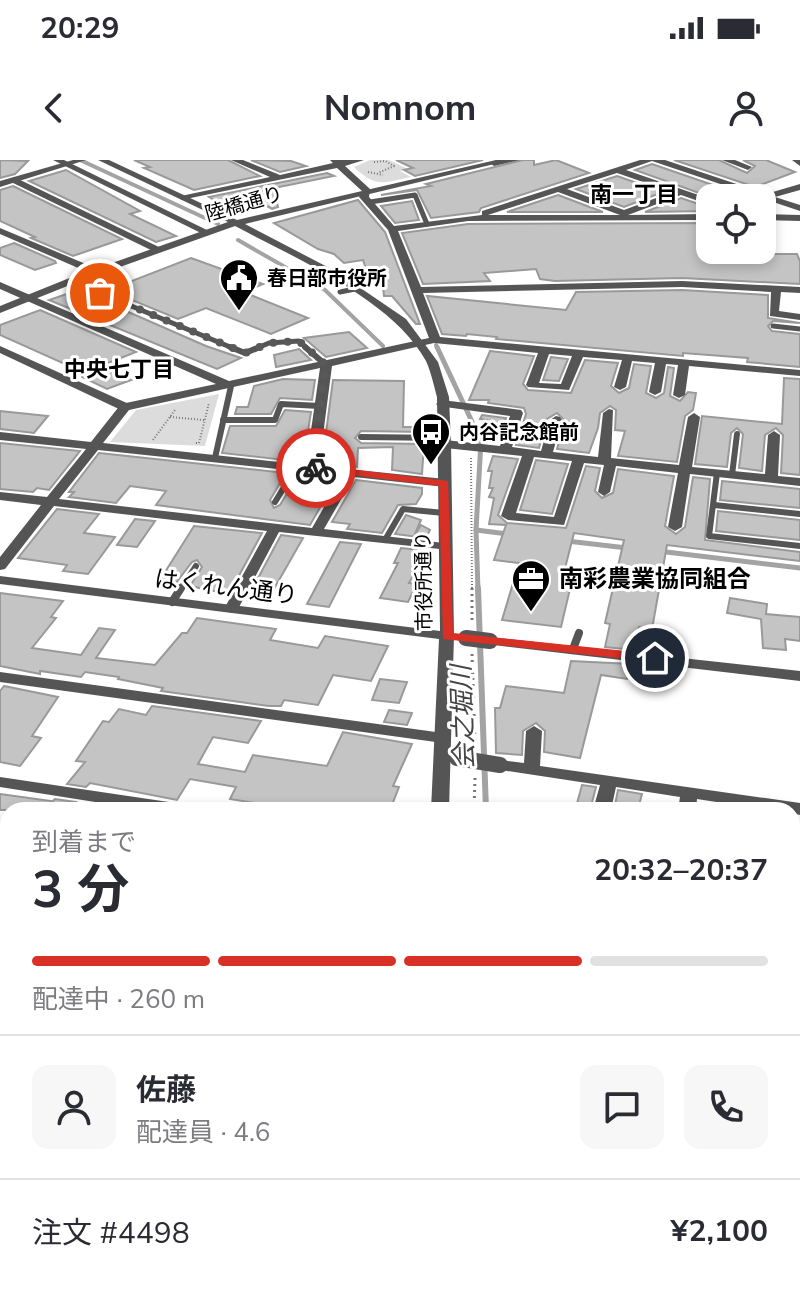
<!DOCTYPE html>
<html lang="ja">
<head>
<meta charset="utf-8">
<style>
  body { margin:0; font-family:"Nunito Sans","Noto Sans JP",sans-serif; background:#f7f7f7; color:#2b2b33; height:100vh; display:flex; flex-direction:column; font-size:30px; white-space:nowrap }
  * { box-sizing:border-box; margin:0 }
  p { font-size:26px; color:#7c7c81 }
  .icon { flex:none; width:44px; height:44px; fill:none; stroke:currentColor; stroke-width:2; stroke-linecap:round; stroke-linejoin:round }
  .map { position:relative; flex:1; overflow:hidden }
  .details { position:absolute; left:0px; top:642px; width:800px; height:496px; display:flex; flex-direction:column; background:#fff; border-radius:24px 24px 0 0; box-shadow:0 4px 12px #0003 }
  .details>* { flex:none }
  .fabs { position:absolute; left:696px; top:24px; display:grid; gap:16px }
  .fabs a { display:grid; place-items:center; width:80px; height:80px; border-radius:16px; background:#fff; box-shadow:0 4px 12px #0003; font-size:40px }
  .pin { position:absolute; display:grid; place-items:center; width:68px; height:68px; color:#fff; margin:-34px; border:4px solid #fff; border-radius:50%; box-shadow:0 2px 8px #0007 }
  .courier { position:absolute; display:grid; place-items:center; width:80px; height:80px; margin:-40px; border:6px solid #d93025; border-radius:50%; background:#fff; color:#222; box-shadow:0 2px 10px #0007 }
  .head em { font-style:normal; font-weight:700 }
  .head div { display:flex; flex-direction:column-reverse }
  .head { display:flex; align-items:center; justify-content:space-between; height:136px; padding:0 32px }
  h1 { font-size:52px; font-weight:700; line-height:60px }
  .bar { display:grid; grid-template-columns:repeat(4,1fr); gap:12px 8px; align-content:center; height:96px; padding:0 32px }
  .bar i { height:10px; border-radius:6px; background:#e1e1e2 }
  .bar .current { background:#d93025 }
  .bar p { grid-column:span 4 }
  .line { display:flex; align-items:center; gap:20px; padding:0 32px; border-top:2px solid #e1e1e2 }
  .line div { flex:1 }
  .round { display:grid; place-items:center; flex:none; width:84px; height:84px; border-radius:16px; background:#f7f7f7 }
  .status { display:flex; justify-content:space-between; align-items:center; height:56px; padding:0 40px; background:#fff; direction:ltr }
  .status svg { height:22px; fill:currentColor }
  header { display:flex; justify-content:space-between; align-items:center; height:104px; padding:0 32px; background:#fff; font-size:36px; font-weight:700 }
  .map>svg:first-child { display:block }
</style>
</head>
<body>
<div class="status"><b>20:29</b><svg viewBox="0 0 49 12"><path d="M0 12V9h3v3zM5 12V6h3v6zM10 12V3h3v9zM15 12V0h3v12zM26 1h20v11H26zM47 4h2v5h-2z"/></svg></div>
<header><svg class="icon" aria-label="back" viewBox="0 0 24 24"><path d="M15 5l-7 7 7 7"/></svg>Nomnom<svg class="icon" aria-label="person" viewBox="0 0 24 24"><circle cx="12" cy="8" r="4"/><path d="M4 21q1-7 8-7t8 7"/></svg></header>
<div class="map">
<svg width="800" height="1138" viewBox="0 0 800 1138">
  <rect width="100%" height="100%" fill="#fff"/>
  <!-- green -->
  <g fill="#dcdcdc">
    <path d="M370,0h19l19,9 -8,2 11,6c-28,6 -35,11 -57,-10z"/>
    <polygon points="219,234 205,286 110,282 136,250"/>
  </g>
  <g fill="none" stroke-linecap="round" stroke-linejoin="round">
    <!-- stream-far3 -->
    <g stroke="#a3a3a3" stroke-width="4">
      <polyline points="80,0 218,64"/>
      <polyline points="238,80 325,130 383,186"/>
      <polyline points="436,185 438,189"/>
    </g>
    <!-- stream-far2 -->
    <g stroke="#a3a3a3" stroke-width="5">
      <polyline points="437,187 481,281 476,370 478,430"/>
      <polyline points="476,370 508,374"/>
      <polyline points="567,381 627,388"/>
      <polyline points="658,391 800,408"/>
    </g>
    <!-- stream-far1 -->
    <polyline stroke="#a3a3a3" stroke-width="6" points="478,428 486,650"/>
    <!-- stream -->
    <polyline stroke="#a3a3a3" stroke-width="8" points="361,1138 363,1130"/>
  </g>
  <!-- building -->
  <g fill="#c4c4c4" stroke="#999" stroke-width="2">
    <polygon points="0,0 28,1 15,14 0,18"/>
    <polygon points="134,0 228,0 260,16 194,30 144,8 150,7"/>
    <polygon points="251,0 291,1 306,6 280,12"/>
    <polygon points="396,0 483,0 415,16 404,10 413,8"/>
    <polygon points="523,0 534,0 534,5 556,0 589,13 481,48 479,52 431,58 417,30 381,35 431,26 426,24"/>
    <polygon points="674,0 719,0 747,13 755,6 743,0 766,0 795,12 755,27"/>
    <polygon points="652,4 739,34 727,38 713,38 635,10"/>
    <polygon points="66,10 140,51 130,54 176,76 156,82 29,21"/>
    <polygon points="327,13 334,16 274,28 278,47 272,49 252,38 222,45 209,37"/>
    <polygon points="617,16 663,32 624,47 576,29"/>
    <polygon points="13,26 122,79 73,96 31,78 35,77 0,61 0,30"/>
    <polygon points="558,35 603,52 507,52"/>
    <polygon points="681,38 710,48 710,51 645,52"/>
    <polygon points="358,40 385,72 420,164 416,164 392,136 384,136 383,127 378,127 378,118 369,118 363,100 344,103 334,94 318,89 274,63"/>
    <polygon points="412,41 419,60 395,63 381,46"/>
    <polygon points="710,63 710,90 727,90 729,94 797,94 800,101 800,124 682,118 555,121 540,119 536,109 484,113 490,121 423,124 402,73 468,64"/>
    <polygon points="14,83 55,101 56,103 35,110 0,95 0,88"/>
    <polygon points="191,98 263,124 243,132 308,158 271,174 206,148 178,159 93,124 100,122 114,128"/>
    <polygon points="78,130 206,186 241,198 217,209 49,140"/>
    <polygon points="682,130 768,135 768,158 800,163 773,161 768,166 772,171 800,174 800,207 747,202 748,198 683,193 683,196 496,179 497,177 467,174 466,176 442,174 427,136 566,150 576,132"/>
    <polygon points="40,150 136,192 103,205 131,220 107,229 82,217 83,212 0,175 0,165"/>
    <polygon points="349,172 367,188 326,197 304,178"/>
    <polygon points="299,189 311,200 276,207 274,195"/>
    <polygon points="490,191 534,196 523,224 528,230 571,233 585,200 618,203 611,226 619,233 629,228 634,204 651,206 646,233 656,238 664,233 668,207 674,208 670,236 680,241 688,232 696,233 693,250 685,256 677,302 618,296 625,271 615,270 616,250 610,246 600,253 598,268 589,293 557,289 565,261 557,253 547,259 539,288 516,285 526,254 524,248 488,243 489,240 469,240"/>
    <polygon points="551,197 568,199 559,221 543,220"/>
    <polygon points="784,218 800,219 800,315 781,313 783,275 776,268 765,275 762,311 739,308 743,274 737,268 731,273 727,307 695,304 702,256 782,264"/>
    <polygon points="283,219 315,220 312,240 280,238 271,254 235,254 237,247 248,247 254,226"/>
    <polygon points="333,220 404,221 403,267 424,267 424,272 361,271 355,278 361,283 424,284 422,314 392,310 393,287 358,288 357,307 322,303"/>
    <polygon points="285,250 311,252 303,302 222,293 230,266 276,266"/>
    <polygon points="0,251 48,256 34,273 0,269"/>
    <polygon points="482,255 506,258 499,280 485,278 489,269 484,269 487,260 480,259"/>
    <polygon points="0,283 80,291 49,330 37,328 33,332 0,329"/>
    <polygon points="99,293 286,313 270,340 274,348 280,345 299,314 337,318 310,365 156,345 166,331 130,326 116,343 69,337 74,332 69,332"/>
    <polygon points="493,296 518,299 498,355 507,363 566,368 586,306 600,308 595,331 602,338 613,333 618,309 674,316 665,366 676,374 685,367 693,317 710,319 705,380 800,392 800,401 667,385 652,469 639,467 634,490 605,487 610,464 605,463 624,380 574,373 560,428 570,429 561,467 502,460 519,403 494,400 506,365 489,364 494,338 489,337 493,328 489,328 492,311 488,311"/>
    <polygon points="536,300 568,304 552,354 520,350"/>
    <polygon points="356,320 422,328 422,334 416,344 398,345 382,373 347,369 350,364 332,362"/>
    <polygon points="722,321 800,329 800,348 720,340"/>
    <polygon points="57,349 99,354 84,373 115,377 88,414 63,411 67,405 18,398"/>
    <polygon points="718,351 800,360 800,380 716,371"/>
    <polygon points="406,355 421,360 414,376 421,365 430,370 426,378 395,374"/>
    <polygon points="135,359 155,361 137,387 117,385"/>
    <polygon points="194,366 262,373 229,434 190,426 202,407 197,400 192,402 176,423 160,420"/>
    <polygon points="281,375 303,378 270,436 250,433"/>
    <polygon points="340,382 361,384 329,447 307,444"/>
    <polygon points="401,388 421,390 412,409 417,409 409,423 417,424 408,442 380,438 398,403 394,403"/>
    <polygon points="0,433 63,441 51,457 56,458 32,488 81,495 99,468 115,470 96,498 155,505 182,473 187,473 197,458 276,469 270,480 318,488 325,476 388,486 371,521 333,515 318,545 284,540 281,546 269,546 161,531 163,528 118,519 119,517 85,512 81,517 40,511 40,514 0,506"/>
    <polygon points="730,438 767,444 766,454 800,457 800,481 785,479 786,490 763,488 761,459 727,453"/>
    <polygon points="571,501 631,504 627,519 601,515 580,598 544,592 545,571 536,563 523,571 522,595 496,593 495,548 500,548 506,526 564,533"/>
    <polygon points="380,519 407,522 399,543 372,540"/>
    <polygon points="4,526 58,537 32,576 41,578 20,606 0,602 0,531"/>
    <polygon points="152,546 261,561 248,583 213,577 198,604 245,612 253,595 327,606 343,572 412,584 393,626 399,627 390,650 296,650 230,639 236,627 190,619 177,640 90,623 86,627 67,624 85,602 76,601 103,561 109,562 119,549 146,555"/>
    <polygon points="389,550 412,553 407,565 384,562"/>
    <polygon points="582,625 596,627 590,650 576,647"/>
    <polygon points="618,630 642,634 638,649 615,645"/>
    <polygon points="0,634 51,641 50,644 55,639 76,642 71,650 0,650"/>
  </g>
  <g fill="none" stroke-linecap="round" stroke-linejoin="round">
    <!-- path-far1 -->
    <g stroke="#777" stroke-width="2" stroke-dasharray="1 2" stroke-linecap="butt">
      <polyline points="374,2 385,1 394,6 378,13"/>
      <polyline points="368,12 383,15"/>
      <polyline points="170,257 204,260"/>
      <polyline points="153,280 175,250"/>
      <polyline points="196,283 199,283 209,243"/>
      <polyline points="471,298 472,430"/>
    </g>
    <!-- path -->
    <g stroke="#777" stroke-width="3" stroke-dasharray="2 4" stroke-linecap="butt">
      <polyline points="472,428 472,463"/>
      <polyline points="472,494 475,582"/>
      <polyline points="474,650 475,618"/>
    </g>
    <!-- service-far2 -->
    <g stroke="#555" stroke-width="5">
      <polyline points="370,42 415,35 427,64"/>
      <polyline points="71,121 235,189"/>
      <polyline points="340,132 355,129"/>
      <polyline points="773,166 800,169"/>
      <polyline points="255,189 269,183 299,181 308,189"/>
    </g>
    <!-- service-far1 -->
    <g stroke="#555" stroke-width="6">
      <polyline points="230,187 245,193 260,187"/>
      <polyline points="305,187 326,205"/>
      <polyline points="223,260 275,260 281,244 320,246"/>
      <polyline points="361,277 445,278"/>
      <polyline points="215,298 231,226"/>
      <polyline points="717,313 709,376 800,386"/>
      <polyline points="732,315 737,274"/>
      <polyline points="275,342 297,306"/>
      <polyline points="714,345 800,354"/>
      <polyline points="385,380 403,349 444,353"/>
      <polyline points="180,430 196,406"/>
    </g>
    <!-- service -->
    <g stroke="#555" stroke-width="8">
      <polyline points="172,442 181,428"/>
      <polyline points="573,489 579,473"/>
    </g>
    <!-- minor -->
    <g fill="#555" fill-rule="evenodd">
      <polygon points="53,0 64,0 213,73 205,75"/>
      <path d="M231,0h12l37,15 53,-12 -3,-3h34l-19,6 25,23 -1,8 25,29 88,-11v-4l158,-51h25l101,34 34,-10v6l-25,7 25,8v6l-148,-50 -26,9 84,29v6l-29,-10 -53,20 82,-1v6l-242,1 -70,10 23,56 261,-6 118,6v6l-19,-1 -2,19 21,3v6l-30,-4 1,-24 -89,-5 -259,6 17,44 360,33v6l-111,-10 -4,29 -6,3 -6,-3 5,-30 -12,-1 -5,28 -6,3 -6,-3 6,-29 -23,-2 -6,26 -6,3 -6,-3 8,-27 -39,-3 -14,33 -41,-3 -2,-2 12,-32 -104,-10 -102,23 -13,100 126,13 6,4 -6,4 -91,-10 -30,52 120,14 7,4 -2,3 -170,-18 -41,77 -7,4 -7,-4 43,-78 -213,-25 -49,63 -5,1v-13l41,-52 -41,-5v-8l47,5 39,-48 -86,-9v-8l91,10 30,-38 95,-20 -216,-95v-7l229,99 200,-43 -41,-108 -29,-33 3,-6 -25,-23 -156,32v-4l89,-19zM617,13l55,19 -48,18 -57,-21zM558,32l62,23h-132zM549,194l23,2 -11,28 -22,-1zM320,208l-14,97 -203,-22 26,-33zM98,290l244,26 -30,52 -253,-29z"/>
      <polygon points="497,0 520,0 494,6 490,3"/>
      <polygon points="722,0 735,0 752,7 748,10"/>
      <polygon points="14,17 161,88 163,90 155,92 11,22 10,20"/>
      <polygon points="762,54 800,55 800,61 762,60"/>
      <polygon points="0,68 100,110 101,112 92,114 0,74"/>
      <path d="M442,240l79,10 2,3 -11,34 29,4 9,-31 6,-4 4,1 2,3 -9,32 45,5 5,-44 6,-4 4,1 -2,48 68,7 9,-48 6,-4 6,4 -8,50 73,7 3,-39 6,-4 6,4 -2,41 22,2v8l-110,-12 -8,53 -7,4 -7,-4 10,-54 -62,-7 -6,26 -6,4 -6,-4 6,-27 -20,-2 -20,62 -56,-5 -7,-4 21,-60 -77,-8 -6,-4 6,-4 55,6 10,-30 -72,-10 -2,-2zM534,297l38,4 -18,56 -38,-4z"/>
      <polygon points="490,477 800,511 800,521 485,484 483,481"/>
      <polygon points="0,512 443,573 451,578 443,583 0,522"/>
      <polygon points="534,566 542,571 540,606 800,643 800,655 792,653 792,650 769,650 697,639 696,650 678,650 680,637 616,627 611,650 593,650 600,625 494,609 492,605 500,600 524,603 526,571"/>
      <polygon points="0,617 182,644 191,650 146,650 0,627"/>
      <polygon points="0,930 8,931 8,947 0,946"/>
      <polygon points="0,1122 8,1123 8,1130 37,1131 41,1138 0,1138"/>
      <polygon points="56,1130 80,1130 76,1138 52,1138"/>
    </g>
    <!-- tertiary -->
    <g fill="#555" fill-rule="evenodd">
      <polygon points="73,0 86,0 0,27 0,21"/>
      <path d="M98,0h11l128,60 259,-60h15l-266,64 92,48 69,47 32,43 11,35 2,47 3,192 -5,174h-18l8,-171 -439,-55v-8l440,55 -3,-234c-3,-11 -6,-25 -11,-36 -33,-61 -131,-103 -191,-135l-160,57 -75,30v-7l67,-27 161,-57z"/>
      <polygon points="792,0 800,0 800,6"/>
      <polygon points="0,186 129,244 131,247 125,251 121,250 0,193"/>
      <polygon points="0,760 8,761 8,775 0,774"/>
      <polygon points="792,880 800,881 800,897 792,896"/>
      <polygon points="284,1130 308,1130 306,1138 282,1138"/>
    </g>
    <!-- minor-bridge -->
    <g stroke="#555" stroke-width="16">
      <polyline points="466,478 490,481"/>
      <polyline points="457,598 500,605"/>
    </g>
  </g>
  <!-- route -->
  <polygon fill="#d93025" points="316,305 448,321 453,473 655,494 662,498 655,502 443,479 439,326 312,310 311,308"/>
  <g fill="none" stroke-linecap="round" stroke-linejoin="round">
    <!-- done -->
    <polyline stroke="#595959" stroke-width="8" stroke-dasharray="0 14.4" points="100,133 245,193 269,183 299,181 326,205 312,308 316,308"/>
  </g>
  <!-- icons -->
  <defs>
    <symbol id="civic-pin" viewBox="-11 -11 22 30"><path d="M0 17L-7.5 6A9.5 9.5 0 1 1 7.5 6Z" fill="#000" stroke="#fff"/><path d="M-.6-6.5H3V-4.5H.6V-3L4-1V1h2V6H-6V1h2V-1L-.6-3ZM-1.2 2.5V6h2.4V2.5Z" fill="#fff"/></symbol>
    <symbol id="bus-pin" viewBox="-11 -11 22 30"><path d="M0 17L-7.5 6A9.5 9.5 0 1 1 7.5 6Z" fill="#000" stroke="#fff"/><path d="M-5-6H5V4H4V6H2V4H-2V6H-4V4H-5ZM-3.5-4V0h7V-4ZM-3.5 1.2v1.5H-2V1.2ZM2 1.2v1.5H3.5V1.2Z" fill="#fff"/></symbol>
    <symbol id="office-pin" viewBox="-11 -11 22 30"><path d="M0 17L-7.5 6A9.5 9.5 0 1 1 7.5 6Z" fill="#000" stroke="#fff"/><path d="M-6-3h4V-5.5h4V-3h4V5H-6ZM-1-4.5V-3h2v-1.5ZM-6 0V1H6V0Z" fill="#fff"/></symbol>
  </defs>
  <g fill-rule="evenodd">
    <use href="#civic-pin" x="217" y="96" width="44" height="60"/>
    <use href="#bus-pin" x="409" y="250" width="44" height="60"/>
    <use href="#office-pin" x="509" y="397" width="44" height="60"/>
  </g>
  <g text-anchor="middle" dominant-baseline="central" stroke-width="6" stroke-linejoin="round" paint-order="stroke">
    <!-- far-street labels -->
    <g font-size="20" fill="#000" stroke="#fff">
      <text transform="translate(244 44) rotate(-16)">陸橋通り</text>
      <text transform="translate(424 421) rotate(-91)">市役所通り</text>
    </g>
    <!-- far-poi labels -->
    <g font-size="20" font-weight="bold" fill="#000" stroke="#fff" text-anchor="start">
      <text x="267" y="118">春日部市役所</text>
      <text x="459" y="272">内谷記念館前</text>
    </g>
    <!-- far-neighbourhood labels -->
    <g font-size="22" font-weight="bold" fill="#000" stroke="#fff">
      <text x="634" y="35">南一丁目</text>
      <text x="119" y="210">中央七丁目</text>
    </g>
    <!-- poi labels -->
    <g font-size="24" font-weight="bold" fill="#000" stroke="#fff" text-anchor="start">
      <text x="559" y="419">南彩農業協同組合</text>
    </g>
    <!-- street labels -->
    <g font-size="24" fill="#000" stroke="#fff">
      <text transform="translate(226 427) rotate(7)">はくれん通り</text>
    </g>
    <!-- water labels -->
    <g font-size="26" font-style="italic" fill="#444" stroke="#fff">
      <text transform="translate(463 557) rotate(-92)">会之堀川</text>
    </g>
  </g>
</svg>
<div class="fabs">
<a><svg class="icon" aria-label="locate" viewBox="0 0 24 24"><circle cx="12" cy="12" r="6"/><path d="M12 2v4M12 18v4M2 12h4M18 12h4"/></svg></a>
</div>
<div class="pin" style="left:100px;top:133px;background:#ea580c"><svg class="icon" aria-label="bag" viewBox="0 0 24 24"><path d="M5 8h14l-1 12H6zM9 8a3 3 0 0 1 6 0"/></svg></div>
<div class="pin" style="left:655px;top:498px;background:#1f2937"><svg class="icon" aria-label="home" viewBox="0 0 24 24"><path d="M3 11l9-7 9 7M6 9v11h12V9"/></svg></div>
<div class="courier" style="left:316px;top:308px"><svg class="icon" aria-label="bike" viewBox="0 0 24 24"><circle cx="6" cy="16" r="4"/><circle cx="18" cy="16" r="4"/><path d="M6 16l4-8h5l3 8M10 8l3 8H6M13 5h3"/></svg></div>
<section class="details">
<div class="head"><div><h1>3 分</h1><p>到着まで</p></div><em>20:32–20:37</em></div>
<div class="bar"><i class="current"></i><i class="current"></i><i class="current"></i><i></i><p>配達中 · 260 m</p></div>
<div class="line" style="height:144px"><a class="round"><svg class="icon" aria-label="person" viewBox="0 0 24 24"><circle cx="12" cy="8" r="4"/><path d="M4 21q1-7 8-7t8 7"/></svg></a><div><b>佐藤</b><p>配達員 · 4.6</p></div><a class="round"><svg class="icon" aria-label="chat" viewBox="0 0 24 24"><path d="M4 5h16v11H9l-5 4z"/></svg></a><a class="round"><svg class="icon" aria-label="phone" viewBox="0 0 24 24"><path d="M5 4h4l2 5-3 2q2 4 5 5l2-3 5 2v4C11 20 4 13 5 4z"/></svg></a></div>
<div class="line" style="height:104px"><div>注文 #4498</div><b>¥2,100</b></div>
</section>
</div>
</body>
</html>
